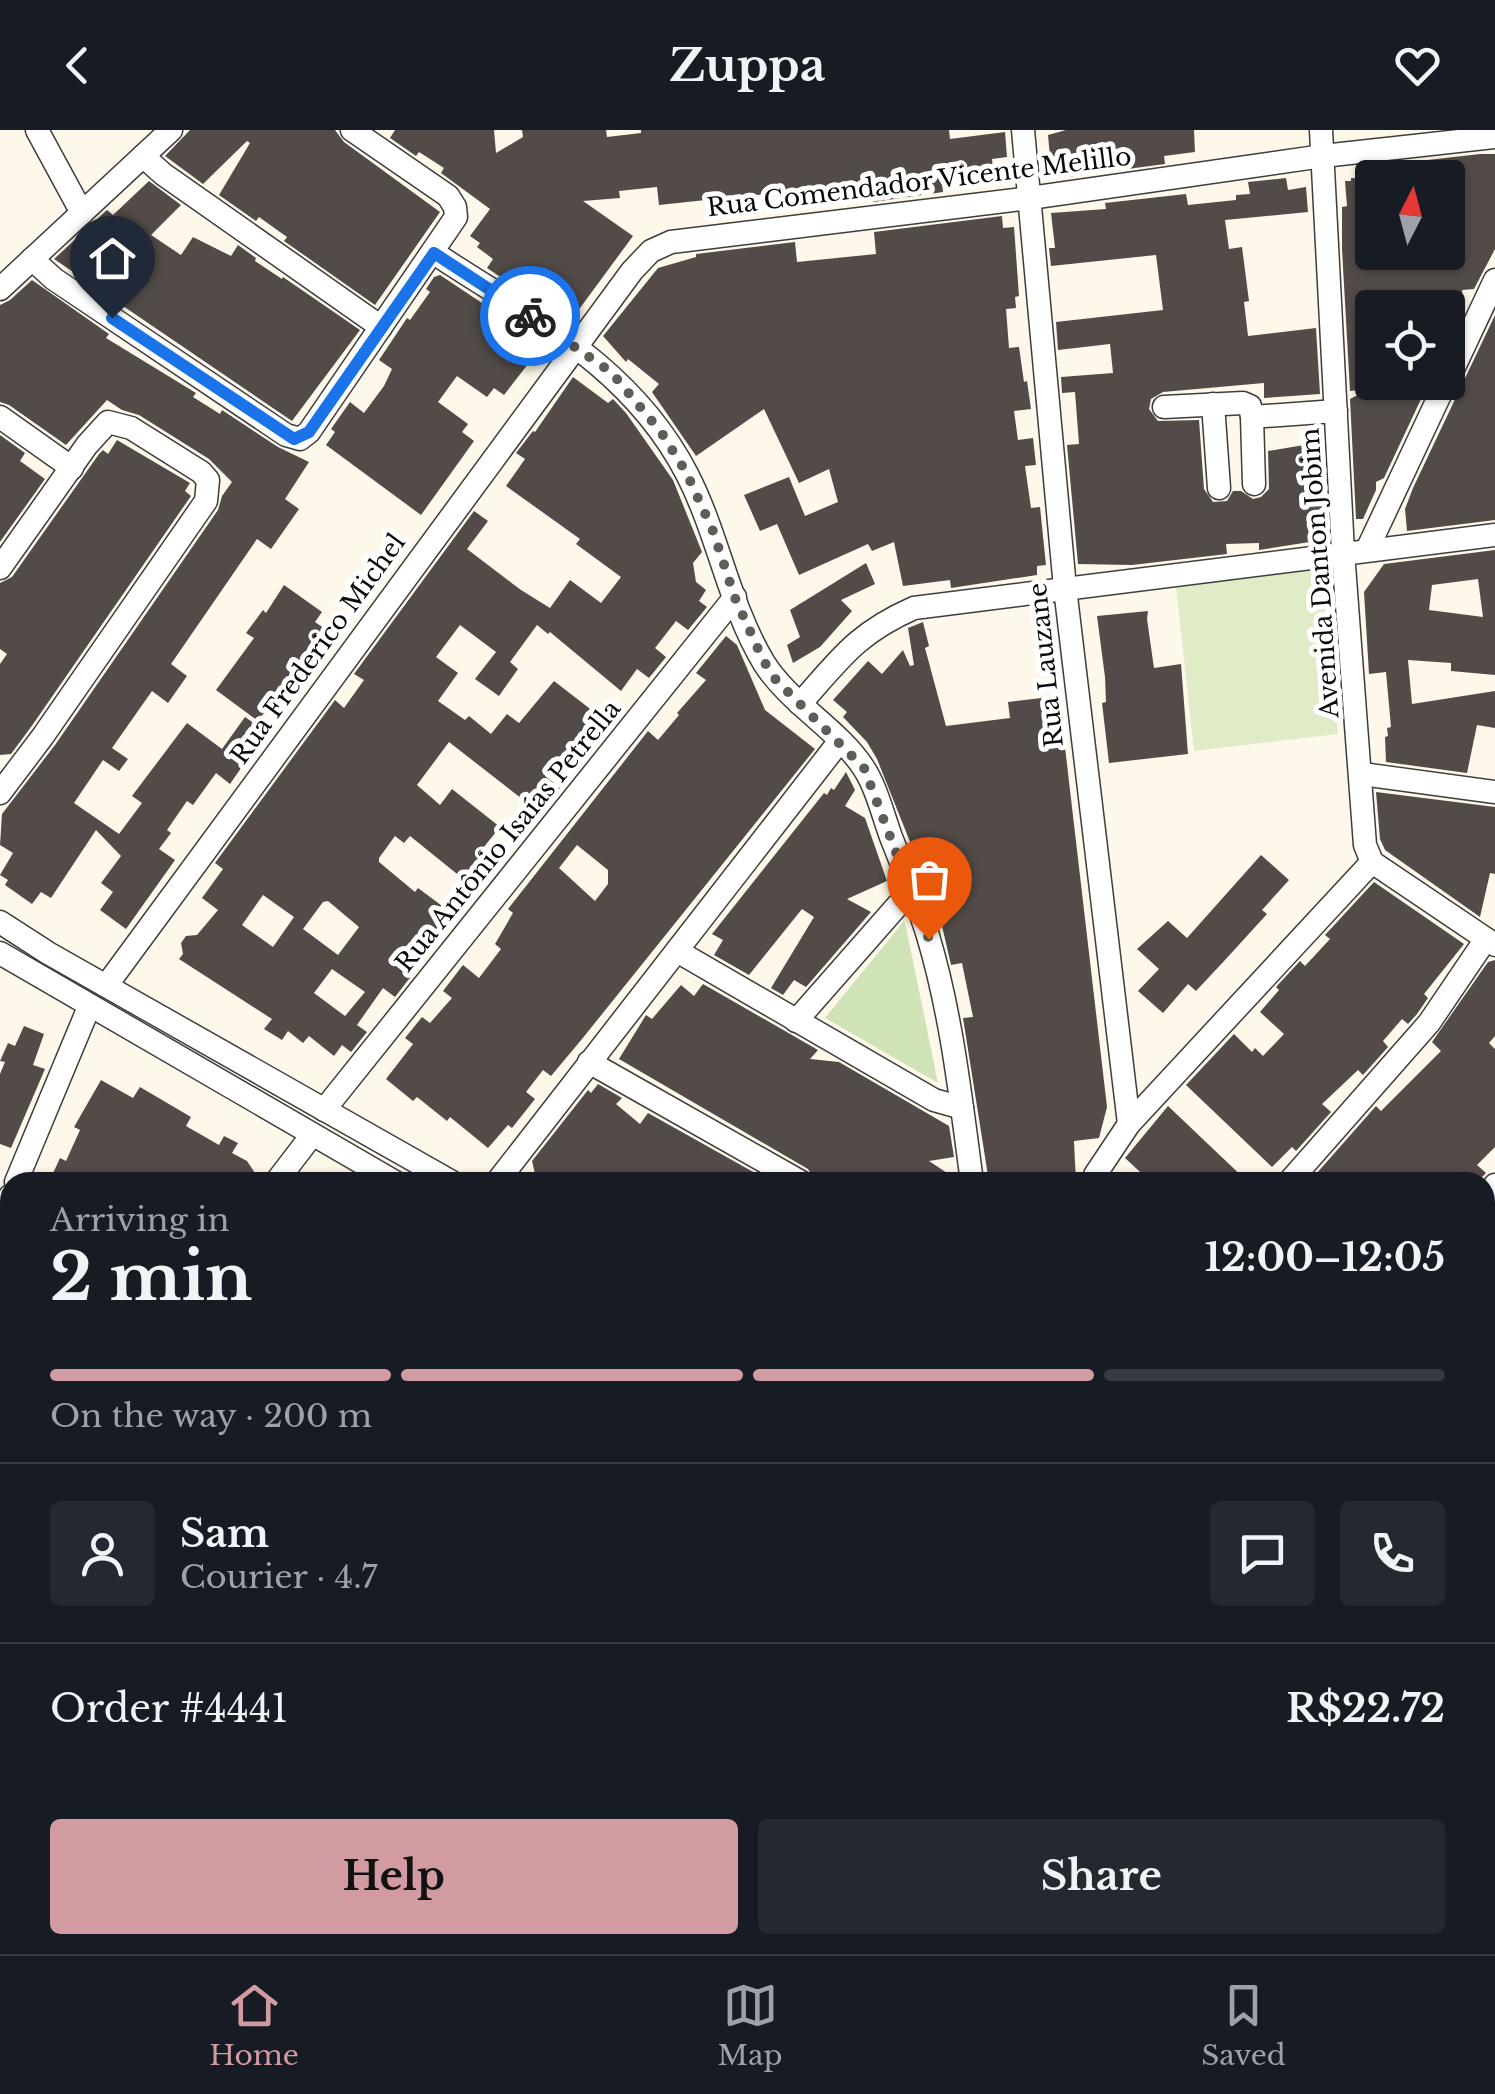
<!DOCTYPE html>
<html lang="en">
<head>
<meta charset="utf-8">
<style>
  body { margin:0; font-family:"Libre Baskerville",serif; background:#242831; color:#f1f3f6; height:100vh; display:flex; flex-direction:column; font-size:38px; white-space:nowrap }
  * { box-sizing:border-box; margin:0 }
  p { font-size:32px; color:#9ea1a6 }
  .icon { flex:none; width:55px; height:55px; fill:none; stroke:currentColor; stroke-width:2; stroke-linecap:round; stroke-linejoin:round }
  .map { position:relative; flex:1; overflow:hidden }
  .side { position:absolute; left:0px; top:1042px; width:1495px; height:782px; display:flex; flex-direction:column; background:#171b24; border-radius:30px 30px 0 0; box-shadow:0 2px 8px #0004 }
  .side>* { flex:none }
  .needle { width:65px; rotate:6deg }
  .fabs { position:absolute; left:1355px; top:30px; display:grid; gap:20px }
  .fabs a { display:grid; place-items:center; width:110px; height:110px; border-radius:10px; background:#171b24; box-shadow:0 2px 8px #0004; font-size:50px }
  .pin { position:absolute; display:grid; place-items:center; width:85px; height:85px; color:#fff; margin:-102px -42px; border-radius:50% 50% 50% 0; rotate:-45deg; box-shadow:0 0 10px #0007 }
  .pin .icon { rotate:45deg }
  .courier { position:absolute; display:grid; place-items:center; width:100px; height:100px; margin:-50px; border:8px solid #1a73e8; border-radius:50%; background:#fff; color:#222; box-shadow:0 2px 12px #0007 }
  .head em { font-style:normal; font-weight:700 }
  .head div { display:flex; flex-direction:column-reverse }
  .head { display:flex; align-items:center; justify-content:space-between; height:170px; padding:0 50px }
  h1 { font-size:65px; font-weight:700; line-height:75px }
  .bar { display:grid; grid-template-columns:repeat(4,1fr); gap:15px 10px; align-content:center; height:120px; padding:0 50px }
  .bar i { height:12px; border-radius:8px; background:#363941 }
  .bar .active { background:#d29ba2 }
  .bar p { grid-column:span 4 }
  .line { display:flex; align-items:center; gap:25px; padding:0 50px; border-top:2px solid #363941 }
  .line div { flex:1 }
  .round { display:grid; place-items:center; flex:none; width:105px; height:105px; border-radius:10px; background:#242831 }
  .primary-button { display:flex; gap:20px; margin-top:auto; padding:20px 50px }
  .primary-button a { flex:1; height:115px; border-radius:10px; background:#d29ba2; color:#111; font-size:40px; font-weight:700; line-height:115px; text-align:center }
  .primary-button a+a { background:#242831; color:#f1f3f6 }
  header { display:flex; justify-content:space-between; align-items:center; height:130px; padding:0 50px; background:#171b24; font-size:45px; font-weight:700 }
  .dock { display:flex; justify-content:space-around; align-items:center; height:140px; border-top:2px solid #363941; background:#171b24; font-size:28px; color:#9ea1a6 }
  .dock a { display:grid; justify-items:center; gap:5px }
  .dock .active { color:#d29ba2 }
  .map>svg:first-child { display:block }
</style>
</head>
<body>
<header><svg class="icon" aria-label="back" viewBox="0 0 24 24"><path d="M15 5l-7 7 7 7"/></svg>Zuppa<svg class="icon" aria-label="heart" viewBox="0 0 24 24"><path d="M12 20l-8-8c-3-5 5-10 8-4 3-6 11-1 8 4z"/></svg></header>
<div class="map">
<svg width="1495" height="1824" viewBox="0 0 1495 1824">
  <rect width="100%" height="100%" fill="#fdf8e9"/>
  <!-- green -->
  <g fill="#d0e3b7">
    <polygon points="904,791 906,797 938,953 825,888"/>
    <polygon points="966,1815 1087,1815 1086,1824 958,1824"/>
  </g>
  <!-- pitch -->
  <polygon fill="#e0ebc8" points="1311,430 1321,439 1338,604 1194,621 1175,447"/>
  <!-- building -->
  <g fill="#524b48" fill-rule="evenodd">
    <polygon points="190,0 335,0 344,12 440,82 375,175 284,111 287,107 259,87 256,91 219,65 250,13 247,11 203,54 165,26"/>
    <polygon points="395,0 494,0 496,23 523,7 522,0 606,0 607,7 641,3 641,0 949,0 950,9 1005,2 1007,27 992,29 994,49 942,53 943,62 873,72 870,52 749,66 749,70 734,71 734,67 659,75 657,57 619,61 620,68 583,71 633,106 569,193 487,138 493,129 477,117 480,113 470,106 490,79 441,43 444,38 419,22 416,26 390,8"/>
    <polygon points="1066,0 1194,0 1195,22 1164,26 1165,34 1052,49 1048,5"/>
    <polygon points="1480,24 1495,24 1495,119 1474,159 1462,160 1463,175 1454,178 1372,178 1372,258 1384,252 1429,252 1384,348 1376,352 1376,360 1363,389 1356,389 1350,269 1369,259 1350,261 1342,119 1342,77 1347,76 1345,51 1351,51 1351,48 1372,49 1372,122 1448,122 1448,48 1359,48 1358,38"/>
    <polygon points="1286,48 1288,60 1306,57 1308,82 1225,90 1229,119 1242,117 1249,171 1244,172 1248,206 1316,198 1320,264 1264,268 1264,253 1163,262 1151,269 1149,279 1158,291 1199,290 1204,359 1213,372 1227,371 1233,361 1241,361 1253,369 1261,367 1269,359 1268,321 1322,312 1327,404 1316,406 1316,411 1259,420 1259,413 1226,414 1227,424 1132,435 1078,434 1067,315 1079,314 1075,262 1062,263 1061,247 1113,243 1110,214 1058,220 1056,192 1163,180 1156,125 1051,136 1049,118 1055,118 1051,83 1106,79 1105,73 1186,64 1188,75 1236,70 1236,65 1250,64 1248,52"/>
    <polygon points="149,51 181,75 151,105 181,125 193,107 231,126 238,115 256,128 255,131 282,149 283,147 360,200 292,291 54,129 107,80 113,85"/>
    <polygon points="1002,86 1003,98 1014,97 1019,166 1015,167 1016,178 1006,179 1009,218 1019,217 1024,252 1027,251 1031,279 1014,281 1018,310 1033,308 1036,335 1025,336 1031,378 1040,377 1046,435 1037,436 1037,445 951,458 950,450 903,456 894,412 872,421 868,414 799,445 777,394 760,401 744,365 789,347 805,386 838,372 829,339 799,353 764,279 696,326 652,262 659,254 628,229 626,232 603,206 658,138 696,127 696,124 795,112 797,132 876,124 874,102"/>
    <polygon points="440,145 494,181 488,189 535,225 504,265 494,258 487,267 457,246 438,272 468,294 462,302 474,311 421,385 326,315 335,302 331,299 350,272 364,283 384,256 392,239 379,230 407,188 410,190 430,162 426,159 434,147"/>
    <polygon points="32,150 109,204 106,208 196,263 193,267 220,284 222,280 278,317 309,332 285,369 299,379 271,419 257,409 171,534 187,546 168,573 152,561 112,618 128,629 119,641 103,630 74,673 119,704 142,673 132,666 187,593 222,619 245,587 266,602 230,654 216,643 193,675 187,671 167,700 171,703 159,719 175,730 126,799 100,780 113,762 101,753 121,726 96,700 51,768 41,762 32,774 5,755 8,750 0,745 13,723 0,715 2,684 55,615 218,380 222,366 232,352 209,329 139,285 122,280 107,270 66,315 9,275 0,272 0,175 10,170"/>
    <polygon points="1495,185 1495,390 1407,401 1405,379 1413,358"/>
    <path d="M573,247l35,26 5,-4 13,14 47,67 29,72 -9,11 3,19 10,8 -7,11 8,6 -19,23 -12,-9 -21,27 11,9 -17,21 -12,-9 -16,22 -71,-59 -2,2 -11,-9 -27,37 8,7 -19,27 -24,-17 21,-27 -36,-27 -24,32 22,16 -20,28 27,19 4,-4 22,18 16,-20 12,9 35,-42 44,34 -12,20 10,8 -18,22 -15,-12 -18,23 15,12 -20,25 -91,-71 -32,43 23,20 12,-16 48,38 -21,26 7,6 -19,23 -57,-46 -6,7 -9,-7 -16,22v4l36,30 3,-4 39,29 -62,80 -12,-9 -26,37 10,7 -16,20 -9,-7 -8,11 -25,-20 -6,7 -15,-12 -6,9 -18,-11 8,-10 -93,-60 4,-5 -2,-11 5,-7 11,-1 21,-25 -16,-12 21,-29 -8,-6 120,-163 9,8 20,-28 -10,-6 120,-163 14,10 -21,28 54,41 29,18 20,-28 31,23 20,-26 -45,-33 4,-5 -74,-53 19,-27 -9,-6 17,-22 2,1zM263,765l31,22 -21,30 -31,-22zM328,771l31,26 -21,28 -35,-26 20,-27zM332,839l33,23 -20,24 -31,-23z"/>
    <polygon points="0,305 25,323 20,331 45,349 0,412"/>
    <polygon points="117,310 190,353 185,361 191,366 31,597 11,624 0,625 0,534 7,524 0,519 0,453 12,447 99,324 103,320 108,324"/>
    <path d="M1495,420v125l-44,-4v-8l-43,-3 4,44 83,-13v37l-18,-3 -10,48 -81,-11 -1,-25 3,-1 -1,-8 4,-1 -5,-55 -17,2 -5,-82 20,-28zM1478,449l5,38 -54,-7 3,-25z"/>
    <polygon points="866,433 875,454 841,470 852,481 820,517 793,533 787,515 800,507 790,480"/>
    <polygon points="284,455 322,482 315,492 338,508 307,550 294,542 258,591 216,560 254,508 246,503 263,480 266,483"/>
    <polygon points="1148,481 1147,489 1154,538 1181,534 1188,624 1109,633 1102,573 1106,572 1105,547 1097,486"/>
    <polygon points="923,492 929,516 925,518 946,596 1010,588 1008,572 1059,566 1107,977 1099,1008 1074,1011 1076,1052 989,1052 963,888 973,887 962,833 951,835 940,787 877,629 867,612 843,587 847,582 833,570 868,531 882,544 903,520 910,536 914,535 908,498"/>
    <path d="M726,506l11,9 28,65 50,39 -233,290 -31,37 -8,-6 -17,22 9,7 -23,29 -4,-3 -20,23 -38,-31 -3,4 -30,-24 -4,4 -27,-22 27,-35 -8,-6 17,-21 8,6 22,-25 -9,-7 20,-26 16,13 22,-29 -6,-5 18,-31 -5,-4 140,-178 10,9 21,-25 -2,-2 29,-33 -10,-7zM577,715l31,25v14l-13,17 -36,-33z"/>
    <polygon points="846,642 855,660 845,676 865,688 887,751 847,769 871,782 806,857 794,850 783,865 771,858 814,787 802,779 749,845 714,825 723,810 712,804 824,663 827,665 831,658 834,660"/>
    <polygon points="1376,662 1495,677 1495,744 1490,743 1480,787 1385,720 1380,709"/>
    <polygon points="1261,725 1289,750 1262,780 1267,784 1225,830 1196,861 1188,854 1163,883 1138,861 1159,839 1137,819 1168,791 1187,808"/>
    <polygon points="1374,752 1464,814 1424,864 1428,868 1417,884 1408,894 1402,889 1383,911 1388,917 1363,945 1358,940 1322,974 1331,982 1296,1021 1292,1017 1272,1037 1186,955 1234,904 1252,922 1255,918 1263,926 1284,904 1260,882 1279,860 1276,857 1300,831 1305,836 1330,809 1325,805"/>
    <polygon points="1495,830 1495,906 1489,913 1495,919 1495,1017 1477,1035 1486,1043 1477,1052 1309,1052 1376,976 1381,981 1441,921 1432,912 1488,832"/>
    <polygon points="703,854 818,920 810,929 839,932 949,996 954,1027 929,1031 956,1049 957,1052 938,1052 927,1046 922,1052 816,1052 808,1039 619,929 646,885 652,889 681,855 694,866"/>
    <polygon points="24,896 44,904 33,935 45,939 11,1018 0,1014 0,944 5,932 0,931 8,913 15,916"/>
    <polygon points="101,950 133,968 140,957 191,987 186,996 219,1015 224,1006 238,1013 232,1023 247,1031 255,1043 249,1052 49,1052 60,1028 66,1031 80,1000 74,997"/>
    <polygon points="598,954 622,968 616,974 640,994 648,983 771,1052 550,1052 535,1044 532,1031 588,960 591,963"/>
    <polygon points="1168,976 1248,1052 1151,1052 1125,1028"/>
  </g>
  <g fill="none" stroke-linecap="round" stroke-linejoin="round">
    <defs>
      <g id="minor">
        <polyline points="37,0 82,83"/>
        <polyline points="1023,0 1065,458 1129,994 1095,1045 1094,1052"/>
        <polyline points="1321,0 1343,422 1365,715 1372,732 1495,815"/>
        <polyline points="143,26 163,44 381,197"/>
        <path d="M434,123c97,64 197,113 253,221 31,60 42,131 77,189 25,40 74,66 99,104 13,19 20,48 28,70 13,33 27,66 37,99 24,80 33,165 44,246"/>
        <polyline points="32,129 54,149 286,305 300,309 309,302 456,87 455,77 448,66 352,0"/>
        <polyline points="0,159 171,0"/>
        <polyline points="1448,250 1495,150"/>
        <polyline points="1213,274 1219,358"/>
        <polyline points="1164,277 1243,273 1250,276 1252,287 1336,281"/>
        <polyline points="0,287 72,338"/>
        <polyline points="1252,287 1254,354"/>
        <polyline points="1367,420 1446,252"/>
        <polyline points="0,438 87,315 108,292 131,298 201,342 208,350 206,371 43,606 0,663"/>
        <path d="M800,574c40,-45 57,-71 114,-96l581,-73"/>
        <polyline points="1362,644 1495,662"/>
        <polyline points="0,792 48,823 452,1052"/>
        <polyline points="677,821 934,970 962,978"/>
        <polyline points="0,823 395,1052"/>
        <polyline points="106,856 632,141 651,121 671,112 1030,68 1323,26 1495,7"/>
        <polyline points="796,891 912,759"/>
        <polyline points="589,932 801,1052"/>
        <polyline points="324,980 735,467"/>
        <polyline points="1129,994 1372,732"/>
        <polyline points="16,1052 89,877"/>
        <polyline points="276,1052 312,1005"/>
        <polyline points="497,1052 839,612"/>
        <polyline points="1289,1052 1429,893 1486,809"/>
        <polyline points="1485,1067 1495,1055"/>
        <polyline points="0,1090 10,1066"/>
        <polyline points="1485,1324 1495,1330"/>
        <polyline points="1485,1370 1495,1355"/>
        <polyline points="0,1406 10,1394"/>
        <polyline points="1485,1640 1495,1646"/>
        <polyline points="1485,1678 1495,1683"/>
        <polyline points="0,1791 10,1777"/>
        <polyline points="41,1815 56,1824"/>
        <polyline points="1282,1815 1284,1824"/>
        <polyline points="237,1824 245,1815"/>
        <polyline points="588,1824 596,1815"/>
        <polyline points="931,1824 939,1815"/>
        <polyline points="1107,1824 1108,1815"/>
      </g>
    </defs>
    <!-- minor casing -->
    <use href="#minor" stroke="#3d3d3d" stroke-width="25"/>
    <!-- minor -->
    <use href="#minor" stroke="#fff" stroke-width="22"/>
  </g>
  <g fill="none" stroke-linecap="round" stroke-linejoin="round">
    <!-- done -->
    <polyline stroke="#5f5d58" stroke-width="10" stroke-dasharray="0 18" points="530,186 611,242 661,302 686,342 713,401 735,468 763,530 776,550 864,638 929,809"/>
    <!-- route -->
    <polyline stroke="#1a73e8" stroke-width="12" points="112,188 294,309 309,302 434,123 530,186"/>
  </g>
  <g text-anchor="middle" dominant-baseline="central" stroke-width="10" stroke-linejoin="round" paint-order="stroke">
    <!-- street labels -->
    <g font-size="25" fill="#0a0a0a" stroke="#fff">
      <text transform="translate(919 52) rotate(-7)">Rua Comendador Vicente Melillo</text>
      <text transform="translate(1320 443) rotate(-94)">Avenida Danton Jobim</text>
      <text transform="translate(318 519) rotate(-54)">Rua Frederico Michel</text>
      <text transform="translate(1046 535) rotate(-96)">Rua Lauzane</text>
      <text transform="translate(508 706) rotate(-51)">Rua Antônio Isaías Petrella</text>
    </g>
  </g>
</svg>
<div class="fabs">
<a><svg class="needle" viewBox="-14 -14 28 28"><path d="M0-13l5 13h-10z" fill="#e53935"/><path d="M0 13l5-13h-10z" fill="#9ea1a6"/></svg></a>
<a><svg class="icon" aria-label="locate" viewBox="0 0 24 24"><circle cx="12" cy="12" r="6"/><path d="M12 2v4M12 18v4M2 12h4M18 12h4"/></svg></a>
</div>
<div class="pin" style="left:929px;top:809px;background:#ea580c"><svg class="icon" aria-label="bag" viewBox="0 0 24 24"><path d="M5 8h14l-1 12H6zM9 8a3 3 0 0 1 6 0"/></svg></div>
<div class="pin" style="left:112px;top:188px;background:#1f2937"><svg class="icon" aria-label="home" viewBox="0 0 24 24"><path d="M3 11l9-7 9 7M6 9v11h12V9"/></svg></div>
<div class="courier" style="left:530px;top:186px"><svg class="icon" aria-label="bike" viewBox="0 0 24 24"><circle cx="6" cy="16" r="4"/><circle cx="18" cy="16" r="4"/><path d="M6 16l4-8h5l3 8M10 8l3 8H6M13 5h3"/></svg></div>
<section class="side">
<div class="head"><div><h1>2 min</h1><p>Arriving in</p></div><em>12:00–12:05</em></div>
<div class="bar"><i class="active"></i><i class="active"></i><i class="active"></i><i></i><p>On the way · 200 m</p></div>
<div class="line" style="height:180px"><a class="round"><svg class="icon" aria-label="person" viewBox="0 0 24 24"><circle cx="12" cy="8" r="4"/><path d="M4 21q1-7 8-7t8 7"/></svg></a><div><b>Sam</b><p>Courier · 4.7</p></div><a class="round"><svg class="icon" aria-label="chat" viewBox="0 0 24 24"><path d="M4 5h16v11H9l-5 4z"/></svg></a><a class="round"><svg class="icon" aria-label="phone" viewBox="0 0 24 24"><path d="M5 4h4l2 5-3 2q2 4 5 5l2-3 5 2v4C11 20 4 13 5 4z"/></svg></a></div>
<div class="line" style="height:130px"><div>Order #4441</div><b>R$22.72</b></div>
<div class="primary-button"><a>Help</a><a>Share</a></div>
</section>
</div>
<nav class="dock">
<a class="active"><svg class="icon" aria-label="home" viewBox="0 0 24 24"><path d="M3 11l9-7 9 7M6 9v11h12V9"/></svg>Home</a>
<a><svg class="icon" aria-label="map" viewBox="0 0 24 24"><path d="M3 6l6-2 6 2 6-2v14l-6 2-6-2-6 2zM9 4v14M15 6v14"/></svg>Map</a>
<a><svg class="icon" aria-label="saved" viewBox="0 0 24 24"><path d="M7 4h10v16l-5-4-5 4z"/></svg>Saved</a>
</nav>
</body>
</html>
